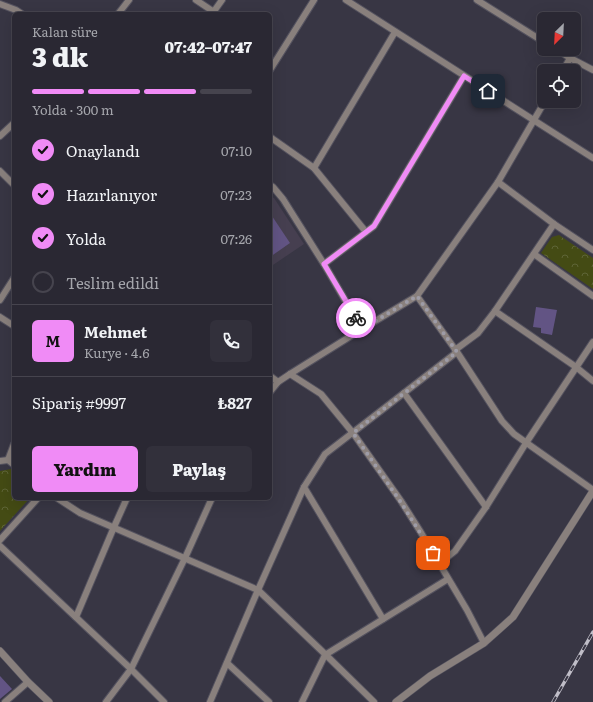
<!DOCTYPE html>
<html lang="tr">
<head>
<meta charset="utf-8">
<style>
  body { margin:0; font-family:Literata,serif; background:#32303b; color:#f1f3f6; height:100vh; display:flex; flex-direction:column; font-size:15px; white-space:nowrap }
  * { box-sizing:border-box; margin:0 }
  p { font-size:13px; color:#a5a6ac }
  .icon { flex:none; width:22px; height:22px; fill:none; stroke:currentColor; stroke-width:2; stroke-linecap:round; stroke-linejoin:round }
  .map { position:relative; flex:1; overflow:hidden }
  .panel { position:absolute; left:12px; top:12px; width:260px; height:488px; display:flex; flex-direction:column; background:#2a2833; border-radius:6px; box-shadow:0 4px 16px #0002,0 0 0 1px #46444e }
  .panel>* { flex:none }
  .needle { width:26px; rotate:204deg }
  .tools { position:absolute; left:537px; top:12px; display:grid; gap:8px }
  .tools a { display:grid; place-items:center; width:44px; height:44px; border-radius:6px; background:#2a2833; box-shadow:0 4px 16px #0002,0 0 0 1px #46444e; font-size:20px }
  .pin { position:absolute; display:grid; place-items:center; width:34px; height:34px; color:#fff; margin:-17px; border-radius:8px; box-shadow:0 2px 6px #0006 }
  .courier { position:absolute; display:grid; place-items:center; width:40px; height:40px; margin:-20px; border:3px solid #f08bf6; border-radius:50%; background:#fff; color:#222; box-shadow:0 1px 5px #0007 }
  .overview em { font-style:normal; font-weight:800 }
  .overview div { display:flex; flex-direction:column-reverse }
  .overview { display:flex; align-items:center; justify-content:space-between; height:68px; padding:0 20px }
  h1 { font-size:26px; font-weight:800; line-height:30px }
  .bar { display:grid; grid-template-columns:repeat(4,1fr); gap:6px 4px; align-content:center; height:48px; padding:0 20px }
  .bar i { height:5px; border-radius:3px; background:#46444e }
  .bar .current { background:#f08bf6 }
  .bar p { grid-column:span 4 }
  .line { display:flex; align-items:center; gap:10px; padding:0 20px; border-top:1px solid #46444e }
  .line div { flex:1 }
  .round { display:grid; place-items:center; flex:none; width:42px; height:42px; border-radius:6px; background:#32303b }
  ol { padding:0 20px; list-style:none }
  li { display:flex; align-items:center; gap:12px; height:44px }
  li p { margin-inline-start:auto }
  li .icon { padding:4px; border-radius:50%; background:#f08bf6; color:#111; stroke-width:4 }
  li:last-child { color:#a5a6ac }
  li i { width:22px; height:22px; border:2px solid #46444e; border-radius:50% }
  .button { display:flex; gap:8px; margin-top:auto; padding:8px 20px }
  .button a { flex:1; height:46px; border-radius:6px; background:#f08bf6; color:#111; font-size:16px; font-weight:800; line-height:46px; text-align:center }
  .button a+a { background:#32303b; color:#f1f3f6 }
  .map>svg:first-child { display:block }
</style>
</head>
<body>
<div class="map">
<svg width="593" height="702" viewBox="0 0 593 702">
  <defs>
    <pattern id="park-crowns" width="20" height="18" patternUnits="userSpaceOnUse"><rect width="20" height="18" fill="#444b14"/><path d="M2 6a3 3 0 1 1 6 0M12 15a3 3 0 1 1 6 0" fill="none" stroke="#5e6436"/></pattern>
  </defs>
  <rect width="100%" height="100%" fill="#383644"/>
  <!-- education -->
  <polygon fill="#463f50" points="270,196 274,198 304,244 270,267"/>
  <!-- park -->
  <g fill="url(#park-crowns)">
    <polygon points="559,235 593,258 593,289 541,253 552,237"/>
    <polygon points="11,469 14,472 14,498 30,498 0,531 0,471"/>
  </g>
  <!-- building -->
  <g fill="#625484">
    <polygon points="270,213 290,243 270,257"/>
    <polygon points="536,307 557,310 552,335 541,333 541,328 533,327"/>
    <polygon points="0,676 12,689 0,699"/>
  </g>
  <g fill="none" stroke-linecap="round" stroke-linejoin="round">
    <defs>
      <g id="minor">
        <polyline points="196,0 214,12"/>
        <polyline points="346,0 593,158"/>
        <polyline points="477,0 544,42"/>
        <polyline points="0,4 16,10 22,14"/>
        <polyline points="118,14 129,0"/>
        <polyline points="212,14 222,0"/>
        <polyline points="556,49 570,58 593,70"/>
        <polyline points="270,70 314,0"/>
        <polyline points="563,71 570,58"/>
        <polyline points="0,136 14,123"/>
        <polyline points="270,137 314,168 366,232"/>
        <polyline points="314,168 395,32"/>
        <polyline points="0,171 14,185"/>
        <polyline points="498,182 554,224 593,250"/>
        <polyline points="270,185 273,187 283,199 324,264"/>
        <polyline points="534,254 593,296"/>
        <polyline points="417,296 457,352 502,421 514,434 593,490"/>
        <polyline points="0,300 14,278"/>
        <polyline points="495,311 576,367 593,381"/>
        <polyline points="0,317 14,326"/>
        <polyline points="362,329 324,264 374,226 464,76"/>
        <polyline points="455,350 478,333 495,311 554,224"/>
        <polyline points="290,374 321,394 353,433 401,501 420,531 467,610 484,643"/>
        <polyline points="270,376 278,382"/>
        <polyline points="270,392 278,382 290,374 362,329 417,296 498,182 545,101"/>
        <polyline points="404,393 486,507"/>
        <polyline points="8,460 14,444"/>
        <polyline points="0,461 8,460 14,465"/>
        <polyline points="57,498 80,513 258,590 326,655 374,702"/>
        <polyline points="0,540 38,498"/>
        <polyline points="0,546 131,669 164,702"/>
        <polyline points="439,564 455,551 486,507 526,443 593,342"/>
        <polyline points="76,617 114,527 127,498"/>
        <polyline points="383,619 304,487 325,454 457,352"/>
        <polyline points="227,663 269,702"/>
        <polyline points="5,702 28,682"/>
        <polyline points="106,702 131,669 185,558 212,498"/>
        <polyline points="210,702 258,590 304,487"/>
        <polyline points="302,702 325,655 448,579"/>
      </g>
      <g id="tertiary">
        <polyline points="0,651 28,682 49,702"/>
        <polyline points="396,702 430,676 484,643 513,617 593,491"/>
      </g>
    </defs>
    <!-- minor casing -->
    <use href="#minor" stroke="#54525f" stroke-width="8"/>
    <!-- tertiary casing -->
    <use href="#tertiary" stroke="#54525f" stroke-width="8"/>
    <!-- minor -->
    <use href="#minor" stroke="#89807d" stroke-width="6"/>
    <!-- tertiary -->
    <use href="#tertiary" stroke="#89807d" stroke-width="7"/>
    <defs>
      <polyline id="rail" points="553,702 593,632"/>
    </defs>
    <!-- rail casing -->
    <use href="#rail" stroke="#c0bec8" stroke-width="3.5"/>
    <!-- rail -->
    <use href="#rail" stroke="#383644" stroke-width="2" stroke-dasharray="6" stroke-linecap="butt"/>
  </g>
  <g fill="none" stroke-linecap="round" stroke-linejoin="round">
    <!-- done -->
    <polyline stroke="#9e9ca7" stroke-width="4" stroke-dasharray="0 7.2" points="356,318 362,329 417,296 457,352 353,433 400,501 433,553"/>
    <!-- route -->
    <polyline stroke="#f08bf6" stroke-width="5" points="356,318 324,264 374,226 464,76 488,91"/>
  </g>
</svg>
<div class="tools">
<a><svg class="needle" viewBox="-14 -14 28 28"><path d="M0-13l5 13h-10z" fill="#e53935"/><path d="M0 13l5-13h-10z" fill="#a5a6ac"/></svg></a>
<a><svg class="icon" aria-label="locate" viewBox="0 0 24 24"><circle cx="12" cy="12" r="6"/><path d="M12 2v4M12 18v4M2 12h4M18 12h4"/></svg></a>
</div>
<div class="pin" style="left:433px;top:553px;background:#ea580c"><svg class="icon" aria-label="bag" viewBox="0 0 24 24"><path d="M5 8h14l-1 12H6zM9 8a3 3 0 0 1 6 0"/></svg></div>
<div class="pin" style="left:488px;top:91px;background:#1f2937"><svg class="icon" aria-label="home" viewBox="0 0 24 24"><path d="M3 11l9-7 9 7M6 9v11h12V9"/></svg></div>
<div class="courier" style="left:356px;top:318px"><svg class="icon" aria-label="bike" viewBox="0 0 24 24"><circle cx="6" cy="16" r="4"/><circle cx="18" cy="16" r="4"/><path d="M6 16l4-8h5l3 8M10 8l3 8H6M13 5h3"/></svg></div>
<section class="panel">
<div class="overview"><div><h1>3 dk</h1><p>Kalan süre</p></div><em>07:42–07:47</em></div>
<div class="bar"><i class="current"></i><i class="current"></i><i class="current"></i><i></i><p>Yolda · 300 m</p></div>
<ol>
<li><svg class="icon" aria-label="check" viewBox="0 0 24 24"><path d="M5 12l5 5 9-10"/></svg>Onaylandı<p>07:10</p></li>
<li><svg class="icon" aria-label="check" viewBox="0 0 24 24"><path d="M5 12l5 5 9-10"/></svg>Hazırlanıyor<p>07:23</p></li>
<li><svg class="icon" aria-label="check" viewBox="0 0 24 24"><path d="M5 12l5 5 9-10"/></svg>Yolda<p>07:26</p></li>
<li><i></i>Teslim edildi</li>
</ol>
<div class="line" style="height:72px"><b class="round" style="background:#f08bf6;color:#111">M</b><div><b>Mehmet</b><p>Kurye · 4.6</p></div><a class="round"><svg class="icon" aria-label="phone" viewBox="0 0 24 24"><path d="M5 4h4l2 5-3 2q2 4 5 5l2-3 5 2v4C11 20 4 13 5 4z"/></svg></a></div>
<div class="line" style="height:52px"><div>Sipariş #9997</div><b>₺827</b></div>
<div class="button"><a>Yardım</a><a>Paylaş</a></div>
</section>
</div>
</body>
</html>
